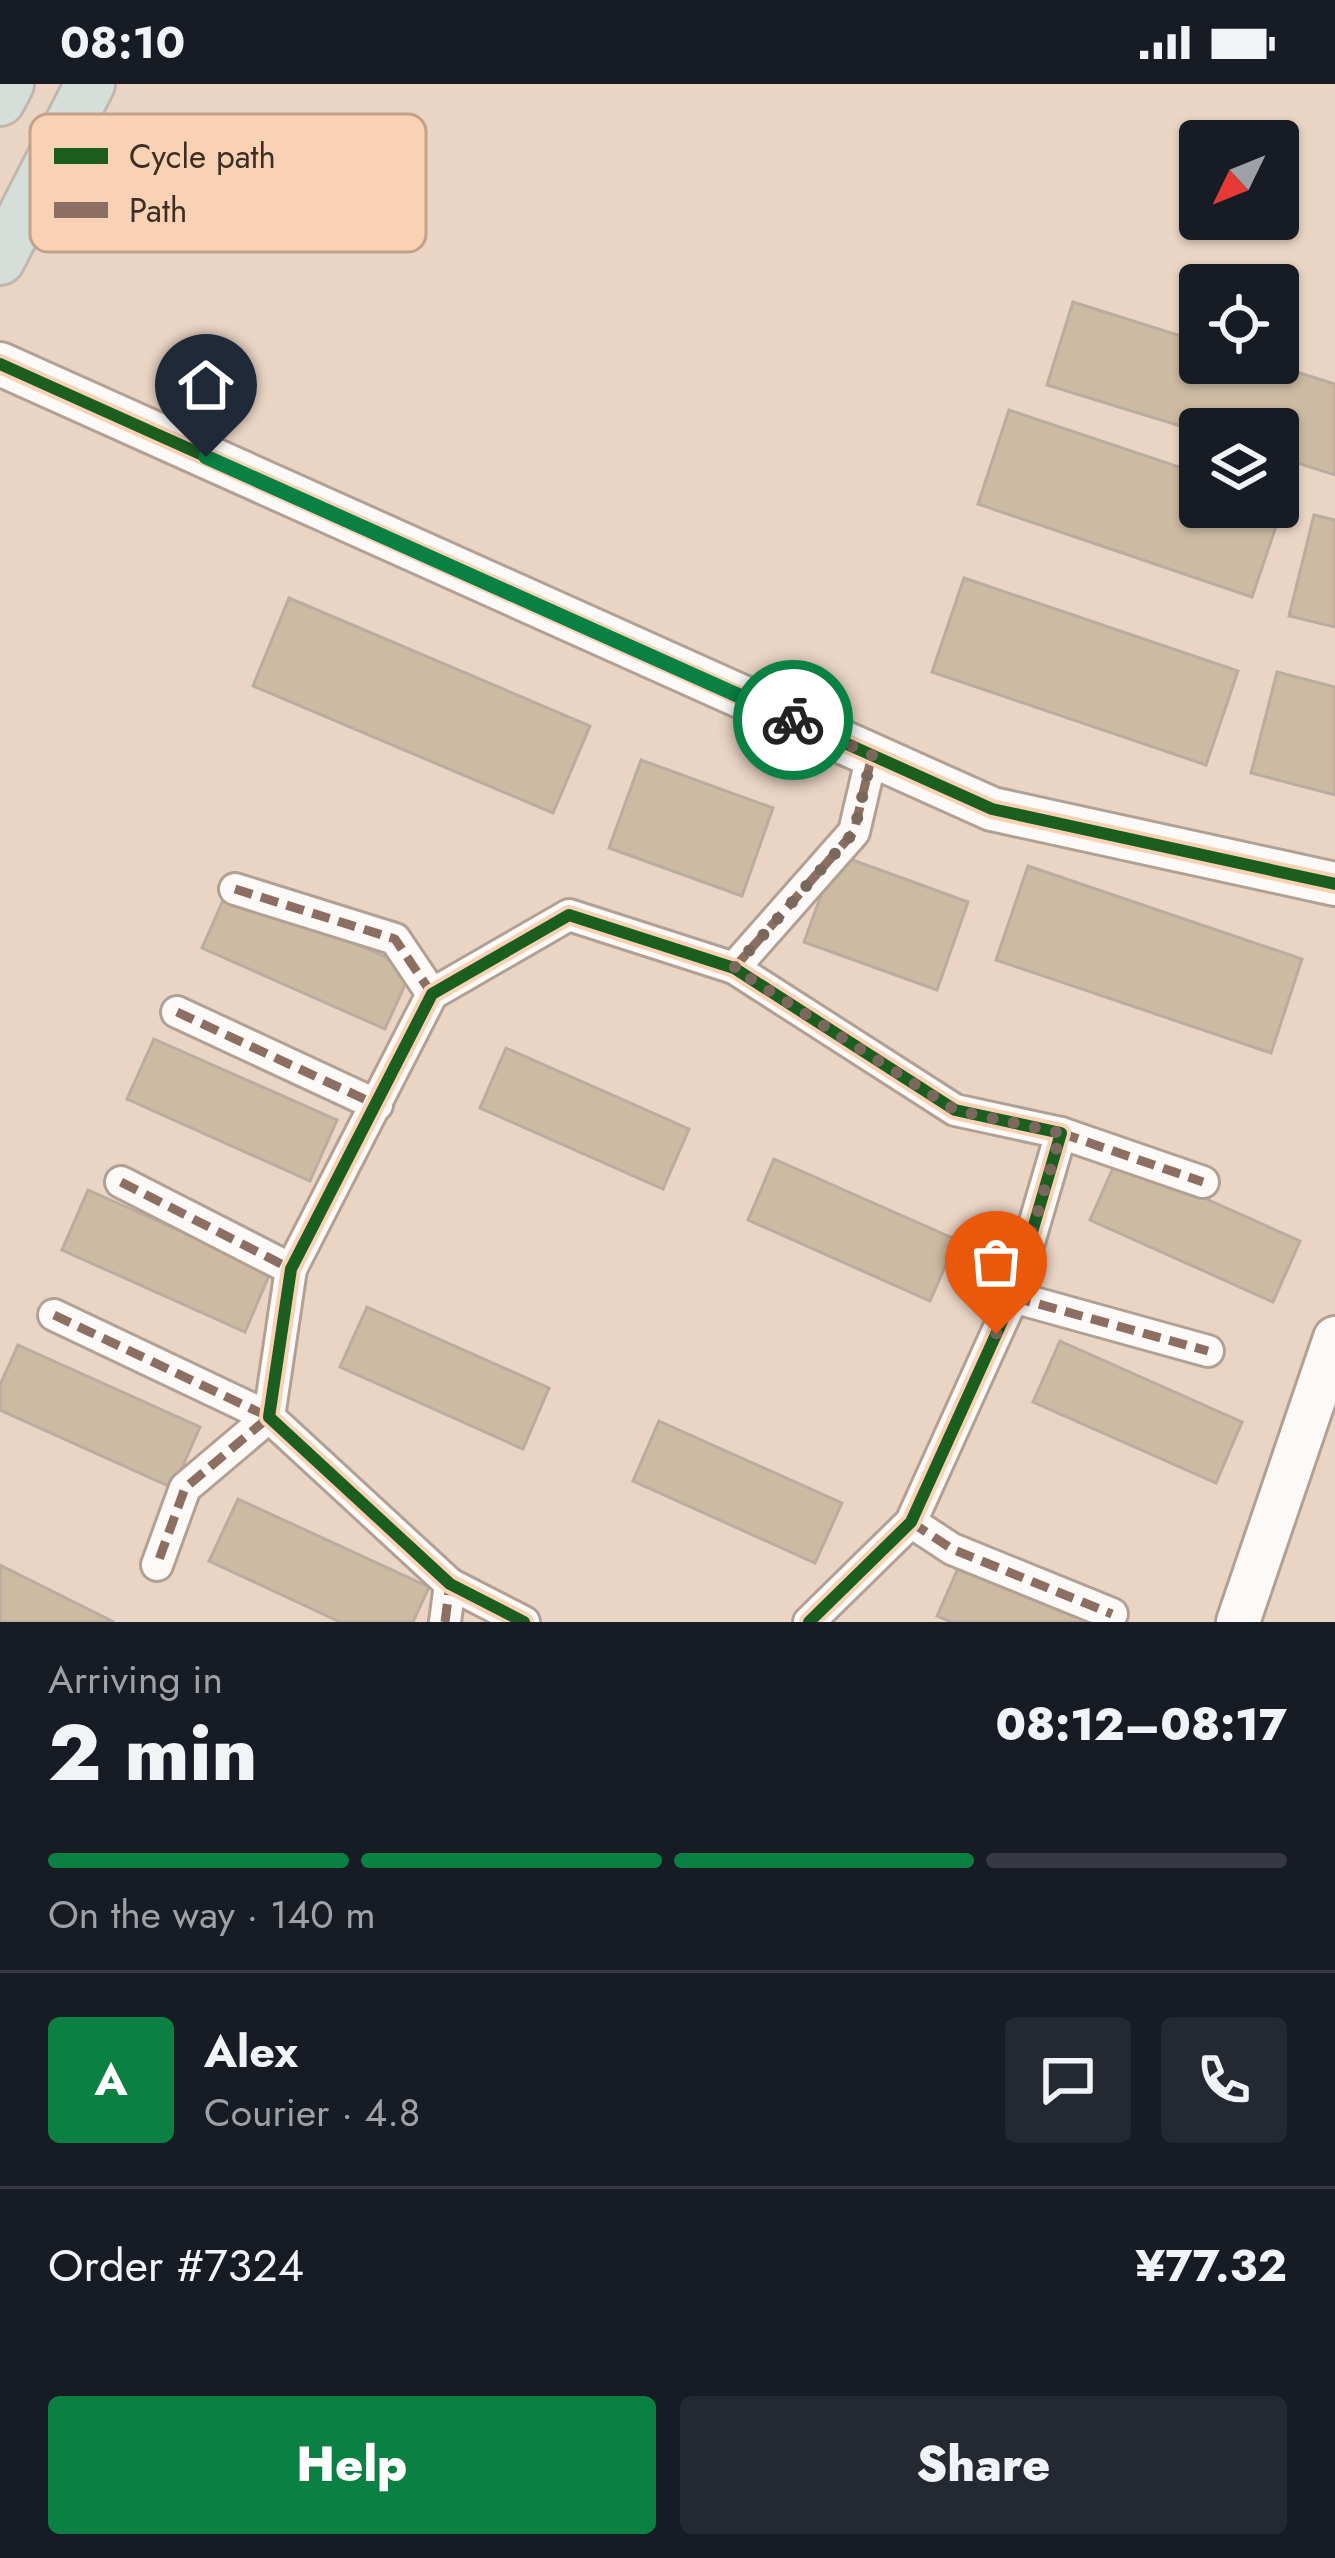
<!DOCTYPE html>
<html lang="en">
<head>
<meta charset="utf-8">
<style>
  body { margin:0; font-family:Jost,sans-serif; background:#242831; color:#f1f3f6; height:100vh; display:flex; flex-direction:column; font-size:45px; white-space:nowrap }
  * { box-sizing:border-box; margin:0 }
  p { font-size:39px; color:#9ea1a6 }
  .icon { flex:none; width:66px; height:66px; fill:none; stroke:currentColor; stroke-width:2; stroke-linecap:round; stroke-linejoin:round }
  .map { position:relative; height:1538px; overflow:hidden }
  .panel { display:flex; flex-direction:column; background:#171b24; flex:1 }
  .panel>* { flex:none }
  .needle { width:78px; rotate:227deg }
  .fabs { position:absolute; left:1179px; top:36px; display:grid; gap:24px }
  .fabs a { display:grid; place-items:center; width:120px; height:120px; border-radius:12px; background:#171b24; box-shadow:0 3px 9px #0004; font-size:60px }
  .pin { position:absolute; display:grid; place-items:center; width:102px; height:102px; color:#fff; margin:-123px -51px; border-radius:50% 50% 50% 0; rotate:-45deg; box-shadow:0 0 12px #0007 }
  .pin .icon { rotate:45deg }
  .courier { position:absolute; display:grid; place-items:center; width:120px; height:120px; margin:-60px; border:9px solid #0b8043; border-radius:50%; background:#fff; color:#222; box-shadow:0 3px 15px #0007 }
  .summary em { font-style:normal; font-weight:800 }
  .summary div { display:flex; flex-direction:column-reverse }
  .summary { display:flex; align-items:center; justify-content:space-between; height:204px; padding:0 48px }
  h1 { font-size:78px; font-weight:800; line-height:90px }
  .bar { display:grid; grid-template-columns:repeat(4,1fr); gap:18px 12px; align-content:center; height:144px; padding:0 48px }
  .bar i { height:15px; border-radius:9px; background:#363941 }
  .bar .active { background:#0b8043 }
  .bar p { grid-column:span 4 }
  .line { display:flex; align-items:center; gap:30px; padding:0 48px; border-top:3px solid #363941 }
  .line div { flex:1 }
  .round { display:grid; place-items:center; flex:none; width:126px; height:126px; border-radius:12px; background:#242831 }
  .cta { display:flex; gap:24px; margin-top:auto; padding:24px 48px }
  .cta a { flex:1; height:138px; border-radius:12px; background:#0b8043; color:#fff; font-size:48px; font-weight:800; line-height:138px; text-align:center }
  .cta a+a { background:#242831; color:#f1f3f6 }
  .status { display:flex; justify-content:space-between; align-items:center; height:84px; padding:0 60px; background:#171b24; direction:ltr }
  .status svg { height:33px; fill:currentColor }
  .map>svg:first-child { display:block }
</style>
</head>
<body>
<div class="status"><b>08:10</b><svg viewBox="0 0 49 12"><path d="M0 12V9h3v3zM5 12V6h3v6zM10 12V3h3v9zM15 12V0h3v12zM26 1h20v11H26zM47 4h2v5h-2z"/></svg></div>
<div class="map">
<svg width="1335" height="1538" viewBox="0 0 1335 1538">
  <rect width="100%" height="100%" fill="#ead5c5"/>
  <!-- building -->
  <g fill="#cdbaa2" stroke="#baac9e" stroke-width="3">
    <polygon points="1073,218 1200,258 1200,279 1268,279 1335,300 1335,391 1278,373 1278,345 1200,345 1200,348 1047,301"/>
    <polygon points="1009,326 1200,390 1200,423 1278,423 1278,417 1284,419 1252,513 978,420"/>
    <polygon points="1314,431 1335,436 1335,543 1289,532"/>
    <polygon points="964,494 1238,587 1206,681 932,588"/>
    <polygon points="289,514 590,642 553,729 253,602"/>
    <polygon points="1277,588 1335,603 1335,711 1251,689"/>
    <polygon points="641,676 773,724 742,812 609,764"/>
    <polygon points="836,770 968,818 937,906 804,858"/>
    <polygon points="1028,782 1302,875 1271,969 996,876"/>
    <polygon points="229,803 412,885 385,945 202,864"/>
    <polygon points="154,955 337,1036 310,1097 127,1015"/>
    <polygon points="506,964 689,1045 663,1105 480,1024"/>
    <polygon points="774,1075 957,1156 930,1217 748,1136"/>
    <polygon points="1117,1075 1300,1157 1273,1218 1090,1136"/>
    <polygon points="88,1106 271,1187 245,1248 62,1166"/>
    <polygon points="367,1223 549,1304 523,1365 340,1283"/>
    <polygon points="1060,1257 1242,1338 1216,1399 1033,1318"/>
    <polygon points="18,1261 200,1343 173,1404 0,1326 0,1301"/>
    <polygon points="659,1337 842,1419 815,1479 633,1397"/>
    <polygon points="238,1415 429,1503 413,1538 340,1538 209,1477"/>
    <polygon points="964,1471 1114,1538 951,1538 937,1532"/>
    <polygon points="0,1481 114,1538 0,1538"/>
  </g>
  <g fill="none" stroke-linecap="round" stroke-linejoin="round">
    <defs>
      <g id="street">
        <polyline points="235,805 395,855 432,910"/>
        <polyline points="734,884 854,748 872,671"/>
        <polyline points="177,928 377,1021"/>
        <polyline points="1061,1049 1203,1098"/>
        <polyline points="121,1098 291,1185"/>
        <polyline points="1013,1213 1208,1267"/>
        <polyline points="54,1231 269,1333 185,1404 157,1481"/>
        <polyline points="911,1438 952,1465 1112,1530"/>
        <polyline points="445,1538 450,1500"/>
        <polyline points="524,1538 450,1500 269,1333 291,1185 432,910 569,831 734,884 955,1026 1061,1049 1013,1213 911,1438 809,1538"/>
      </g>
      <g id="secondary">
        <polyline points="0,280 992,725 1335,800"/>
        <polyline points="1238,1538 1335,1254"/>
      </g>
      <g id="primary">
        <polyline points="0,17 9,0"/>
        <polyline points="0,176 90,0"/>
      </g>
    </defs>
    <!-- street casing -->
    <use href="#street" stroke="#b1a195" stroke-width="36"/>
    <!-- secondary casing -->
    <use href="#secondary" stroke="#b1a195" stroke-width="48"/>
    <!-- primary casing -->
    <use href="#primary" stroke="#c2b7af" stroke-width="54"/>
    <!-- street -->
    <use href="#street" stroke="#fcf9f6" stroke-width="30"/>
    <!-- secondary -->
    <use href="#secondary" stroke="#fcf9f6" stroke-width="42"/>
    <!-- primary -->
    <use href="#primary" stroke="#d6deda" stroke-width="48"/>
    <!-- quiet -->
    <g stroke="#8d6e63" stroke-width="9" stroke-dasharray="18 9" stroke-linecap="butt">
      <polyline points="235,805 395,855 432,910"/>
      <polyline points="734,884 854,748 872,671"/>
      <polyline points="177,928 377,1021"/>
      <polyline points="1061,1049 1203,1098"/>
      <polyline points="121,1098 291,1185"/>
      <polyline points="1013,1213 1208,1267"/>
      <polyline points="54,1231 269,1333 185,1404 157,1481"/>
      <polyline points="911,1438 952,1465 1112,1530"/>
      <polyline points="445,1538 450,1500"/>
    </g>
    <defs>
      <g id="cycleway">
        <polyline points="0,280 992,725 1335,800"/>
        <polyline points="524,1538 450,1500 269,1333 291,1185 432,910 569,831 734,884 955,1026 1061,1049 1013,1213 911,1438 809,1538"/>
      </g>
    </defs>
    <!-- cycleway casing -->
    <use href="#cycleway" stroke="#f9d2b6" stroke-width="20"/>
    <!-- cycleway -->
    <use href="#cycleway" stroke="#1b5e20" stroke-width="12"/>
  </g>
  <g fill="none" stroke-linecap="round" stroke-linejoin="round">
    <!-- done -->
    <polyline stroke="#7a685c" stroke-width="12" stroke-dasharray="0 21.6" points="793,636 872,671 854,748 734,884 955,1026 1061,1049 1013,1213 996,1250"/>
    <!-- route -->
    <polyline stroke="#0b8043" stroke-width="15" points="206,373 793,636"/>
  </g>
  <!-- legend -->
  <rect x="30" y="30" width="396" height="138" rx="18" fill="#f9d2b6" stroke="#c1a18a" stroke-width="3"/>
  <rect x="54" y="64" width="54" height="16" fill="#1b5e20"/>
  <rect x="54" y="118" width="54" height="16" fill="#8d6e63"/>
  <g font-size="33" fill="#3d2e23">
    <text x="129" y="84">Cycle path</text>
    <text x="129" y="138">Path</text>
  </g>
</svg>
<div class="fabs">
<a><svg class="needle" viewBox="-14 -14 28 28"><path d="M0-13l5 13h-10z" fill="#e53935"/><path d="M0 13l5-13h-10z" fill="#9ea1a6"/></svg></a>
<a><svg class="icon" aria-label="locate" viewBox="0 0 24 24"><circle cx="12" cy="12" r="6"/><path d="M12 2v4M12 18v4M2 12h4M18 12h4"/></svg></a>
<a><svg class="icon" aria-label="layers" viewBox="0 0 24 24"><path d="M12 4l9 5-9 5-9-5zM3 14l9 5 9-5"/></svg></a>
</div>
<div class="pin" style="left:996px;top:1250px;background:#ea580c"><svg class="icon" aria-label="bag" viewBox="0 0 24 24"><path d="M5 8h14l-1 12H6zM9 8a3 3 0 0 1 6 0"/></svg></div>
<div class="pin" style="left:206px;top:373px;background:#1f2937"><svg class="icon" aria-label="home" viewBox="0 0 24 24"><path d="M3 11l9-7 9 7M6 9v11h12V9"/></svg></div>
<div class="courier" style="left:793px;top:636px"><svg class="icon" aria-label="bike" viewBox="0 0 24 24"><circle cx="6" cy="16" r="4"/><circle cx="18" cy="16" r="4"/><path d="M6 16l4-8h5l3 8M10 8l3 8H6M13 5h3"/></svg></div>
</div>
<section class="panel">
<div class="summary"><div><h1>2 min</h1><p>Arriving in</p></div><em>08:12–08:17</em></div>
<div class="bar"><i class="active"></i><i class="active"></i><i class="active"></i><i></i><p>On the way · 140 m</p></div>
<div class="line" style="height:216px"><b class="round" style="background:#0b8043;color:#fff">A</b><div><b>Alex</b><p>Courier · 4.8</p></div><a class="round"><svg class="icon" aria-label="chat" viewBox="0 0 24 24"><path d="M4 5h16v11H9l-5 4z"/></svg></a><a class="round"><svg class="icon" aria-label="phone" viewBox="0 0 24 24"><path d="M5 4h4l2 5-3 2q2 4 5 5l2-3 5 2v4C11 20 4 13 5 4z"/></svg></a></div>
<div class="line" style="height:156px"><div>Order #7324</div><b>¥77.32</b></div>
<div class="cta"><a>Help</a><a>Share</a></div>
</section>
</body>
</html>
